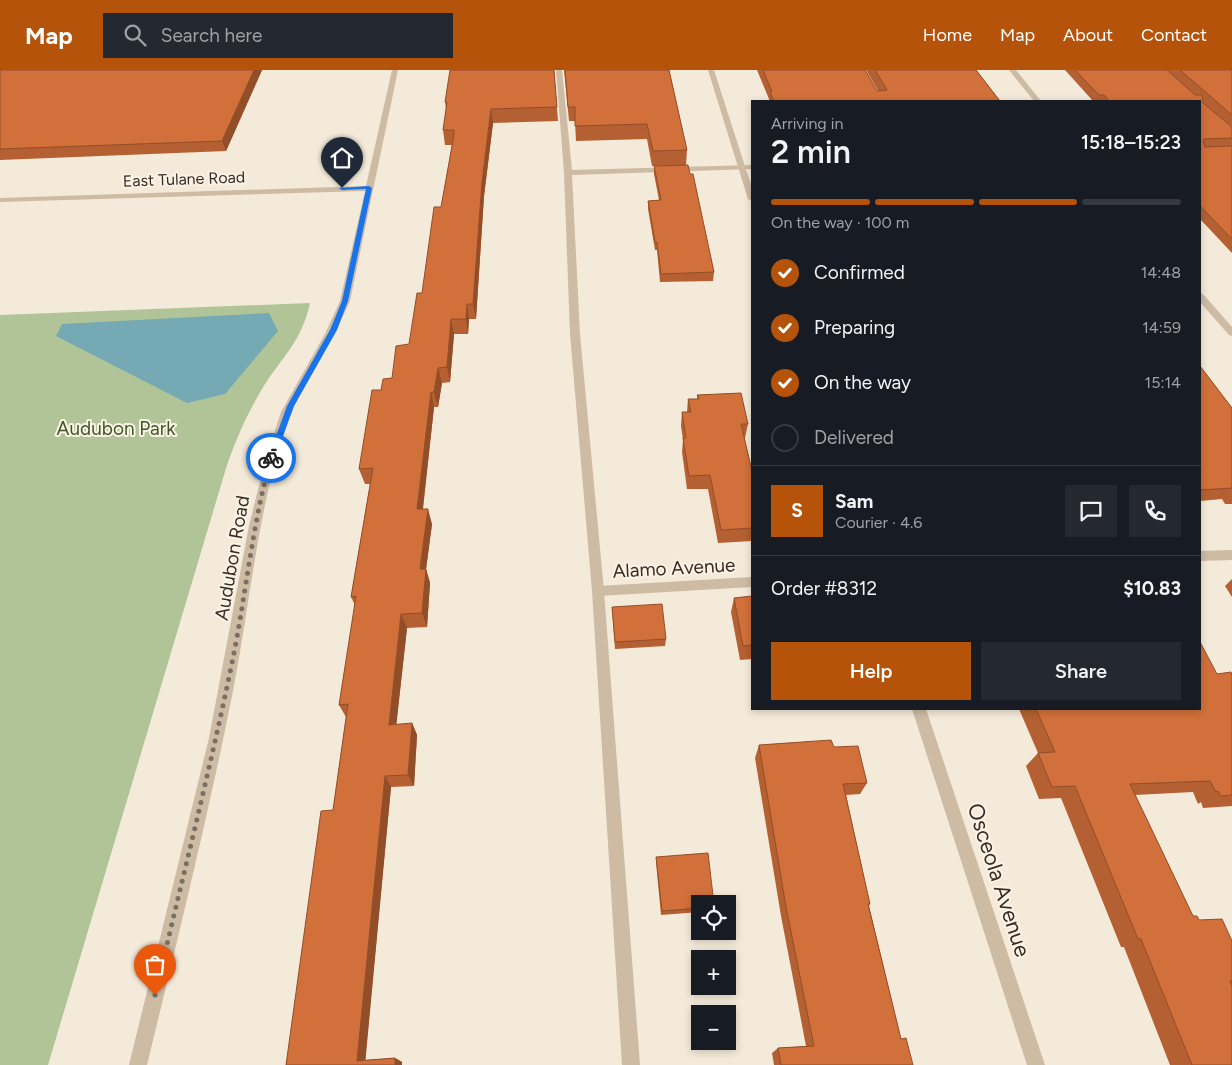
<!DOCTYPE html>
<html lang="en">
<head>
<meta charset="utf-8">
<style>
  body { margin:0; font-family:Figtree,sans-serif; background:#242831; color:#f1f3f6; height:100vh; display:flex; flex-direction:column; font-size:19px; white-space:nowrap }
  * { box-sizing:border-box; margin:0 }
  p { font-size:16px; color:#9ea1a6 }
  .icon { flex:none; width:28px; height:28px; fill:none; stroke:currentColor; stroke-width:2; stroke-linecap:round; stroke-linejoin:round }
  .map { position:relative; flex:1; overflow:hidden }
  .drawer { position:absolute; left:751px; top:30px; width:450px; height:610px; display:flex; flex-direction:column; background:#171b24; border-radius:0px; box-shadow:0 2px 8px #0003 }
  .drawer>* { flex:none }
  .controls { position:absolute; left:691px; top:825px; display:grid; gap:10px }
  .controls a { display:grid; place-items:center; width:45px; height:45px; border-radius:0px; background:#171b24; box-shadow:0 2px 8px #0003; font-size:25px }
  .pin { position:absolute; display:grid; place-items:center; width:42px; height:42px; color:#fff; margin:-51px -21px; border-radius:50% 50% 50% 0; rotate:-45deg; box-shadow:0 0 5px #0007 }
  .pin .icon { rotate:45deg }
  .courier { position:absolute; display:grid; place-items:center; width:50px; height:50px; margin:-25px; border:4px solid #1a73e8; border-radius:50%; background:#fff; color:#222; box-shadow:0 1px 6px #0007 }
  .overview em { font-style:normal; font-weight:600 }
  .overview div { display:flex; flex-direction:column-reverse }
  .overview { display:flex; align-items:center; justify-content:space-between; height:85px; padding:0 20px }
  h1 { font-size:32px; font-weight:600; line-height:38px }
  .bar { display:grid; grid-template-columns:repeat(4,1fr); gap:8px 5px; align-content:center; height:60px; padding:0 20px }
  .bar i { height:6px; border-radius:4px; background:#363941 }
  .bar .on { background:#b45309 }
  .bar p { grid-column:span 4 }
  .line { display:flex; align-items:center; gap:12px; padding:0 20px; border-top:1px solid #363941 }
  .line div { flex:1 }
  .round { display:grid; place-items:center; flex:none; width:52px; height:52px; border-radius:0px; background:#242831 }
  ol { padding:0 20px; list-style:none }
  li { display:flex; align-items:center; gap:15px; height:55px }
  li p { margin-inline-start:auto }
  li .icon { padding:5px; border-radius:50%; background:#b45309; color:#fff; stroke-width:4 }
  li:last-child { color:#9ea1a6 }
  li i { width:28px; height:28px; border:2px solid #363941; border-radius:50% }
  .cta { display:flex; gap:10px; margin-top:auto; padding:10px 20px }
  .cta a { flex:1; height:58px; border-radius:0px; background:#b45309; color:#fff; font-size:20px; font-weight:600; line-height:58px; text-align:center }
  .cta a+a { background:#242831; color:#f1f3f6 }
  header { display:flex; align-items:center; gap:30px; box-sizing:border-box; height:70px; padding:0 25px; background:#b45309; color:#fff }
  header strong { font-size:24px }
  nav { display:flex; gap:28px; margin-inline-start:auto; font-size:18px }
  .search { width:350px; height:45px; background:#242831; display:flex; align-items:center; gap:12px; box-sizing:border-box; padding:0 18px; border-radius:0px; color:#9ea1a6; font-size:19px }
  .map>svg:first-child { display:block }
</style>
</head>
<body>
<header>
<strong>Map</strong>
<div class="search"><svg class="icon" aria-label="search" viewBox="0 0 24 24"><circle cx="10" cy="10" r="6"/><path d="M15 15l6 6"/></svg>Search here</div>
<nav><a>Home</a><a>Map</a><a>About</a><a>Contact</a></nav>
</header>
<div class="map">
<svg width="1232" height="995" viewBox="0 0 1232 995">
  <rect width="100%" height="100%" fill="#f4ead9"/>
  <!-- green -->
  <path fill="#b0c498" d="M310,233c-8,37 -26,52 -45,81 -16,26 -28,52 -38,81l-179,600h-48v-750z"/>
  <!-- water -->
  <polygon fill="#75a9b3" points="269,243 278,261 225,324 187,333 56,266 62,254"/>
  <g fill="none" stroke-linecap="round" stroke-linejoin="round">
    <!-- lane -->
    <polygon fill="#cdbba4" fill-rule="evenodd" points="556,0 562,0 572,100 752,95 752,99 572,105 580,264 604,521 640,995 622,995 592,521 570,264 564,103"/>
    <!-- street -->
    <g fill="#cdbba4" fill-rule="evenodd">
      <path d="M392,0h6l-48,231c-19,44 -49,83 -65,128 -28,85 -35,175 -52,262 -25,126 -56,250 -86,374h-18l80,-327 40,-212 16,-65 16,-49 44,-78 15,-33 25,-110 -365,11v-4l366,-12z"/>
      <polygon points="708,0 714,0 752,118 752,131 748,129"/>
      <polygon points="1009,0 1016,0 1041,31 1034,31"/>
      <polygon points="1200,223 1203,224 1232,257 1232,266 1229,265 1200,232"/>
      <polygon points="1232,480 1232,490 1200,491 1200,481"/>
      <polygon points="752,507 752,517 598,526 593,525 592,521 593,517 598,516"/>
      <polygon points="912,639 926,639 1045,995 1027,995"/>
    </g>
  </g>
  <!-- wall -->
  <g fill="#b46032">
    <polygon points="0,0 262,0 226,81 0,90"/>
    <polygon points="554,0 558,51 493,53 484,126 476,249 469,249 468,264 454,264 450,312 442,313 438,337 434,337 423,439 432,454 426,499 430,513 427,557 407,558 396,655 412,653 417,665 414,716 391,717 365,990 395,988 402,992 402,995 286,995 333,740 346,647 339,635 355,535 351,527 370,414 365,414 359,399 381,320 392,308 409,274 422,223 441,137 452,75 445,75 443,60 446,39 445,32"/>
    <polygon points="564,0 669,0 687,80 686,95 714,202 713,211 660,212 657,180 655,180 648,139 648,131 659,130 654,104 654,96 679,95 652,96 647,69 576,71 575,51 569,51"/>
    <polygon points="757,0 865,0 877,21 878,21 866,0 976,0 1000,31 769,31 769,29"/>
    <polygon points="1065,0 1232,0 1232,183 1200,149 1200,31 1093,31"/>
    <polygon points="1200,296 1232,338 1232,434 1225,434 1222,429 1200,431"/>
    <polygon points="697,325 748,354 745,368 744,368 752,401 752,471 718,473 708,419 687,419 682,382 683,370 681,356 682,342 687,342 688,329 697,329"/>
    <polygon points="1232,509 1232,527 1225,516"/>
    <polygon points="752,526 752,589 740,590 731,542 734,528"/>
    <polygon points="612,537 666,569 665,576 615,579"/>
    <polygon points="1217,604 1232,604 1232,736 1203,738 1201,732 1198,734 1193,722 1135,725 1193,846 1232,871 1232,995 1170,995 1124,877 1121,877 1061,728 1039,729 1026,696 1038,683 1019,639 1200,639"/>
    <polygon points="759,675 834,677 867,713 860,724 846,725 870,834 869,836 901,969 913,995 774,995 772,983 778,978 806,976 781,846 755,688"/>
    <polygon points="656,787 700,834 700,842 661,845 656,792"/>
  </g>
  <!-- shaded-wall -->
  <g fill="#924e29">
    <polygon points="254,0 262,0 226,81 222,71"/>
    <polygon points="491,39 493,53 484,126 476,249 473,234 482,112"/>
    <polygon points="467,234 469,249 468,264 466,249"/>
    <polygon points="451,249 454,264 450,312 447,297"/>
    <polygon points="438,298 442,313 438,337 434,322"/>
    <polygon points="431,322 434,337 421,454 417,439"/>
    <polygon points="428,439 432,454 426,499 430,513 427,557 422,543 420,499"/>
    <polygon points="401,544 407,558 395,667 389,655"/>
    <polygon points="412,653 417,665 414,716 408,705"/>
    <polygon points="385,706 391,717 365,995 357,991"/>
    <polygon points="395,988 402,992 402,995 395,995"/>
  </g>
  <!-- building -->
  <g fill="#d1703a" stroke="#924e29">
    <polygon points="0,0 254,0 222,71 0,79"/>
    <polygon points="450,0 554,0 557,37 491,39 482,112 473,234 467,234 466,249 451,249 447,297 438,298 434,322 431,322 417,439 428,439 420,499 426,499 422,543 401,544 389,655 412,653 408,705 385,706 357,991 395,988 395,995 286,995 321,741 333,740 348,634 339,635 356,526 351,527 373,398 359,399 372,320 381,320 383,309 392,308 396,276 409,274 417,223 422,223 434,137 441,137 454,65 454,60 443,60 447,32 445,32"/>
    <polygon points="565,0 669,0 687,80 653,81 647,54 575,56 575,37 568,37"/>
    <polygon points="763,0 865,0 877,21 887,20 875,0 976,0 1000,31 774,31 770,22 772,22"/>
    <polygon points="1075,0 1167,0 1195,25 1202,25 1203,33 1232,57 1232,68 1204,69 1203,71 1205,77 1232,76 1232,169 1200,136 1200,31 1109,31 1104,25 1099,25"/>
    <polygon points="1180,0 1232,0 1232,45"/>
    <polygon points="688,95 690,104 693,104 714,202 661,204 657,172 655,172 648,131 661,130 654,96"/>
    <polygon points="1200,296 1232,338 1232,418 1200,420"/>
    <polygon points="741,323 748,354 741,354 752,401 752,458 721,460 710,405 689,406 683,368 686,368 682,342 691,342 688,329 699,329 697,325"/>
    <polygon points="752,526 752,575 743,576 734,528"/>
    <polygon points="662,534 666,569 615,572 612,537"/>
    <polygon points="1200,572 1217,604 1231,602 1232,605 1232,725 1221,726 1218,721 1216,722 1210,711 1130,714 1193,846 1197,846 1199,850 1222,849 1232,871 1232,911 1230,911 1232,916 1232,995 1192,995 1141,869 1138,869 1075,716 1052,717 1038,683 1055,682 1036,639 1200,639"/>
    <polygon points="831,670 834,677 858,676 867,713 843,714 870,834 868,834 901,969 906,968 913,995 781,995 778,978 814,976 786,837 759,675"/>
    <polygon points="708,783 714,834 700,834 700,838 662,841 656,787"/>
  </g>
  <!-- route -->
  <polygon fill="#1a73e8" points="369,116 372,118 348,231 337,260 294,336 275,388 269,390 268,388 287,336 330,260 342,231 366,119 342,120 339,118"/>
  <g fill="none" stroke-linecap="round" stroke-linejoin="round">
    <!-- done -->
    <path stroke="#796f65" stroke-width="5" stroke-dasharray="0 9" d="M155,925c26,-111 54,-221 77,-332 14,-68 20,-138 39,-205"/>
  </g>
  <g text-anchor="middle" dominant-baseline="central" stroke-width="4" stroke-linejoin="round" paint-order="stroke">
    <!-- far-street labels -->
    <g font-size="16" fill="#372d26" stroke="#fbf3e5">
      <text transform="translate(184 109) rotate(-2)">East Tulane Road</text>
    </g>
    <!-- park labels -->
    <g font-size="19" fill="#405828" stroke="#fbf3e5">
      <text x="116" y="358">Audubon Park</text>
    </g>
    <!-- street labels -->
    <g font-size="19" fill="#372d26" stroke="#fbf3e5">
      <text transform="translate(232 488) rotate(-80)">Audubon Road</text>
      <text transform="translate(674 498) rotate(-3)">Alamo Avenue</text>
    </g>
    <!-- near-street labels -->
    <g font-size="22" fill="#372d26" stroke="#fbf3e5">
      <text transform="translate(999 810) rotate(72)">Osceola Avenue</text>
    </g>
  </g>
</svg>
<div class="controls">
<a><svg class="icon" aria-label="locate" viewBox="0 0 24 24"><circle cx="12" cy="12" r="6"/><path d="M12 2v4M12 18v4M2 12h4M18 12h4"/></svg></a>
<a>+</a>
<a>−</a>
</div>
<div class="pin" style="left:155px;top:925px;background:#ea580c"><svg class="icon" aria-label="bag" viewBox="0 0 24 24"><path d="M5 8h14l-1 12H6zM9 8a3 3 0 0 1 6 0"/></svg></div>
<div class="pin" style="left:342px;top:118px;background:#1f2937"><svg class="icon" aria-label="home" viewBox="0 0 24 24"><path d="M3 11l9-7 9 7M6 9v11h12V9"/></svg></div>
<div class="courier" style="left:271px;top:388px"><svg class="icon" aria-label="bike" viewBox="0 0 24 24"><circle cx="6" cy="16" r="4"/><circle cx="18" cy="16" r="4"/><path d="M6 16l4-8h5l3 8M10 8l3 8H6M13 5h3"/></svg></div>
<section class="drawer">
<div class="overview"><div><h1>2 min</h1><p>Arriving in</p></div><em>15:18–15:23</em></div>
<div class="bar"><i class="on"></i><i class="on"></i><i class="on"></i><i></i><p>On the way · 100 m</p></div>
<ol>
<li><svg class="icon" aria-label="check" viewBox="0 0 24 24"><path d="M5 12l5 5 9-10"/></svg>Confirmed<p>14:48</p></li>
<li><svg class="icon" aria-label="check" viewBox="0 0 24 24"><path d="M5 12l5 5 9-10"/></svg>Preparing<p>14:59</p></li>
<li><svg class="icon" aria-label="check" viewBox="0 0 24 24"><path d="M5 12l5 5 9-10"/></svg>On the way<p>15:14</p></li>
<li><i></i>Delivered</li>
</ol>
<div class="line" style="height:90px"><b class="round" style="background:#b45309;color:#fff">S</b><div><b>Sam</b><p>Courier · 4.6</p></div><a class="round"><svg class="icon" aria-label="chat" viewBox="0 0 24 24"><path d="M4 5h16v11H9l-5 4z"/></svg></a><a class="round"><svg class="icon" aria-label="phone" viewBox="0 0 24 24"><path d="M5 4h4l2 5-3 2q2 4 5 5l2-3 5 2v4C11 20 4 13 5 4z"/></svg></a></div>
<div class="line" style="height:65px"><div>Order #8312</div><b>$10.83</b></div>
<div class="cta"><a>Help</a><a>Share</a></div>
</section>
</div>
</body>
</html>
